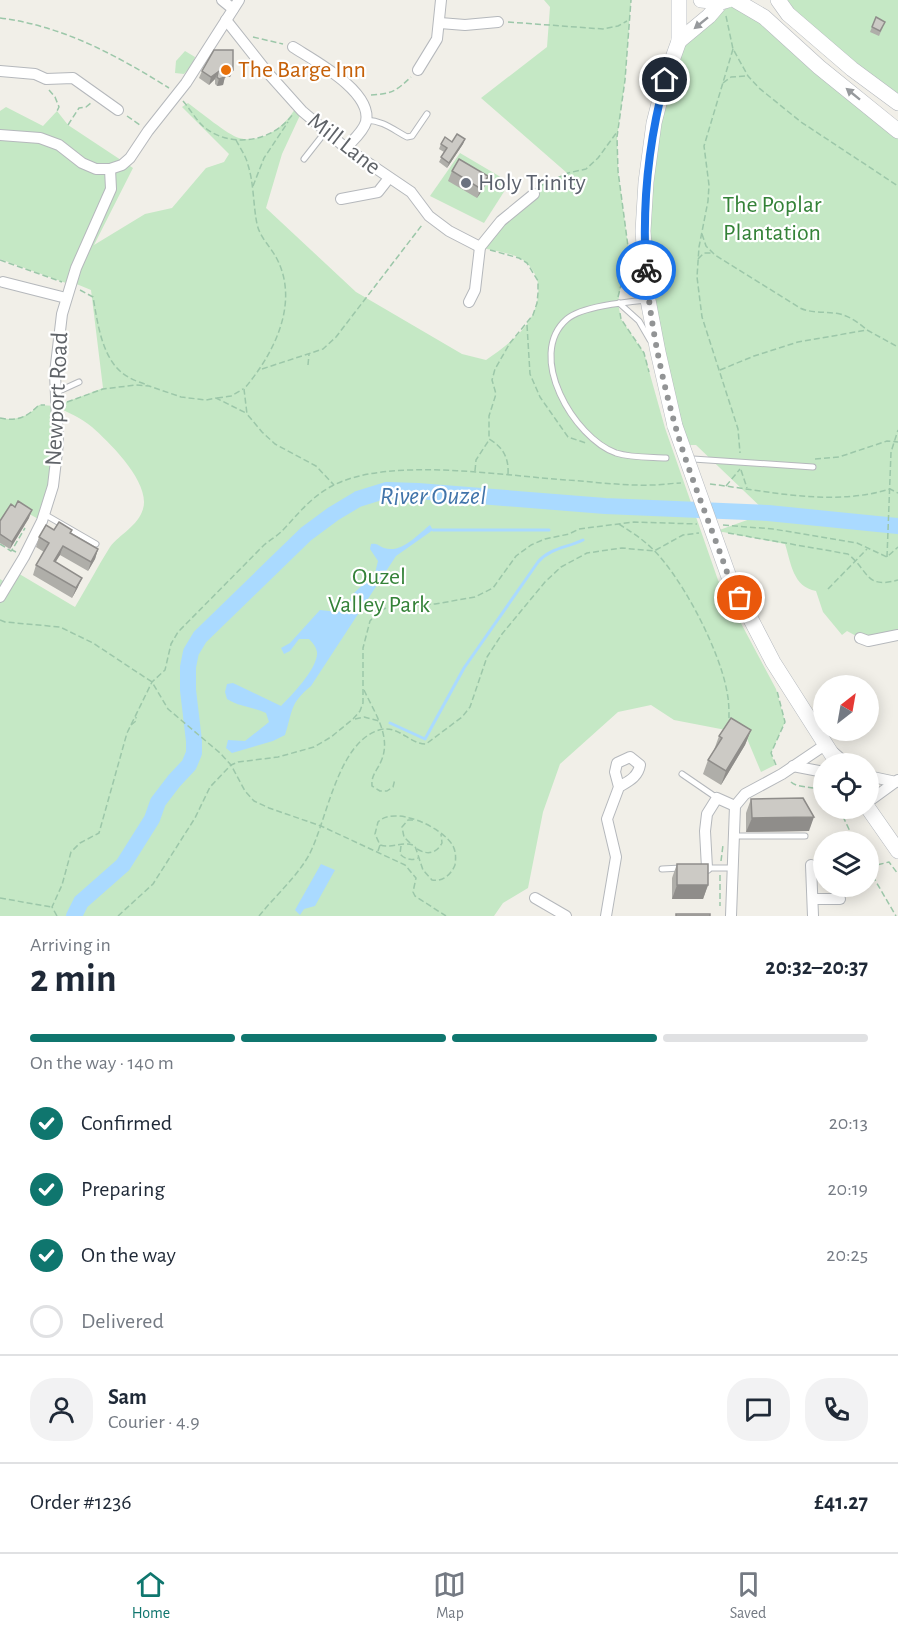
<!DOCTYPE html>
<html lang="en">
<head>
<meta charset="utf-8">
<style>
  body { margin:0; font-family:"Alegreya Sans",sans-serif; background:#f2f2f3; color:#1f2937; height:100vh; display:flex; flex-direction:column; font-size:22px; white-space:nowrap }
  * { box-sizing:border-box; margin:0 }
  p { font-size:20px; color:#747a83 }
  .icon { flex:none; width:33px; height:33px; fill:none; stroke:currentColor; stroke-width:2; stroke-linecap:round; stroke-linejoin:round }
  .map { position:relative; height:916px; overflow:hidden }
  .drawer { display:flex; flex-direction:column; background:#fff; flex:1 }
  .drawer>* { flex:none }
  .needle { width:39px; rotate:31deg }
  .fabs { position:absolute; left:813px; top:675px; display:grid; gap:12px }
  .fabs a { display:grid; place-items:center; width:66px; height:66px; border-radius:50%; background:#fff; box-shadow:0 3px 15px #0003; font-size:30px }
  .pin { position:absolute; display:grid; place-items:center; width:51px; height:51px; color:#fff; margin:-26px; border:3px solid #fff; border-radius:50%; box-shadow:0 2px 6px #0007 }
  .courier { position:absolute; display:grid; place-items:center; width:60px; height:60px; margin:-30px; border:4px solid #1a73e8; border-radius:50%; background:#fff; color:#222; box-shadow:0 2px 8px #0007 }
  .headline em { font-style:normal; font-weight:700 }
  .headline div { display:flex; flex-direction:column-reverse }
  .headline { display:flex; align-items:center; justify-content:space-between; height:102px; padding:0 30px }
  h1 { font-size:39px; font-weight:700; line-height:45px }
  .bar { display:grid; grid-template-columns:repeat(4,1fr); gap:9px 6px; align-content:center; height:72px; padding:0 30px }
  .bar i { height:8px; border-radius:4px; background:#e0e1e3 }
  .bar .current { background:#0f766e }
  .bar p { grid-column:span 4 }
  .line { display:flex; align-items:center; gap:15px; padding:0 30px; border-top:2px solid #e0e1e3 }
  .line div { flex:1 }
  .round { display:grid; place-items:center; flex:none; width:63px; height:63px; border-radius:24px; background:#f2f2f3 }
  ol { padding:0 30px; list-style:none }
  li { display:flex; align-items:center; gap:18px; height:66px }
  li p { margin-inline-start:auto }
  li .icon { padding:6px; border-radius:50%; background:#0f766e; color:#fff; stroke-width:4 }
  li:last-child { color:#747a83 }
  li i { width:33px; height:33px; border:3px solid #e0e1e3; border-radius:50% }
  .tab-bar { display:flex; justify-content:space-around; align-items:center; height:84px; border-top:2px solid #e0e1e3; background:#fff; font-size:16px; color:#747a83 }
  .tab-bar a { display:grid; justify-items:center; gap:3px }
  .tab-bar .current { color:#0f766e }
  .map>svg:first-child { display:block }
</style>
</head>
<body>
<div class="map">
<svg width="898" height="916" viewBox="0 0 898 916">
  <rect width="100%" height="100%" fill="#f1efe8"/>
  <!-- green -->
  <g fill="#c5e8c5">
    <path d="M544,0h87l-6,80 -8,57 1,34 11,83 -8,29 -3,20 3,16 23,34 21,75 53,152 58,109 9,33 -14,31 4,12 -14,7 -18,-43 -12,2 -57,-11 -23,-15 -33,7 -58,52 -17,48 -15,76 -25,15 -9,13h-494v-337l8,5 8,-12 59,35c12,-20 23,-41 35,-60 10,-13 28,-21 33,-38 8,-26 -33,-66 -51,-82 -11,-9 -24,-15 -36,-20l2,36 -16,78 -29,-16 -13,19v-106c17,3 27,-1 39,-13l17,1 47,-18 -12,-98 -17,-7 16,-33 -24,33 -66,-24v-148l6,-4 37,19 14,-15 11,14 65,43 -39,77 51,-31 27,-6 34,-40 18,-6 5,-8 -47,-47 6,-4c11,8 40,32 51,35 25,6 46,-12 58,-32l5,5 -20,43 -16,54 90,84 106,62 24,6c26,-18 56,-40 52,-76 -1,-10 -9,-21 -18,-26 -12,-6 -28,-7 -40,-11l61,-62 26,-12 -86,-75 66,-51 3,-40z"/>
    <path d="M735,0l163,131v504l-38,3 -13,-7 -5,4 -19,-23 -7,-21c-23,-4 -25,-28 -31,-47l-62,-12 -12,1 56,-20 -71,-68h-7l-14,-19 -17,-74 -12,-170 33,-141z"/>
    <polygon points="778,0 898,0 898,103"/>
    <polygon points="185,51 195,57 193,64 184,74 175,73 176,61"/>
    <polygon points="460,153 504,179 507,187 484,223 430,196"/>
  </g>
  <!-- water -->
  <g fill="#aadaff">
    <path d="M430,525l3,5 -37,26 -85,130c-22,18 -18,25 -26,49l-12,6 -41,12 -6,-5 2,-8 17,1 24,-19 -3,-9c-13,-6 -26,-6 -39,-14l-2,-7 2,-8 6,-1 48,23c11,-11 34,-35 36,-51 1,-6 -4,-12 -8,-16h-10l-9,12 -6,3 -3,-6 9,-5 30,-33 18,2 8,-4 7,-14 22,-21 3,-12 -8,-12 1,-5c7,-1 7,2 13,4 18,6 34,-14 46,-23z"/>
    <polygon points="321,864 335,870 315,906 304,909 300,915 295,910"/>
  </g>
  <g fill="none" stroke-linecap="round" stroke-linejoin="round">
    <!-- stream -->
    <g stroke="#aadaff" stroke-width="3">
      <polyline points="433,530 549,530"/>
      <path d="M390,723l35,16 39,-71 74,-106c12,-14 28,-14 45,-22"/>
    </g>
    <!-- river -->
    <polyline stroke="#aadaff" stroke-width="16" points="74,916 81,902 123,865 152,819 158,802 174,781 189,765 194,753 194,741 188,690 188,667 191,652 200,637 306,534 333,514 358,499 387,490 418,491 605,506 768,513 898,526"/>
    <defs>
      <g id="lane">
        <path d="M366,120c18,1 26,9 41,17l5,-1 15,-22"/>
        <polyline points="304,159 326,131"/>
        <path d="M647,300c-20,2 -65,6 -80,19 -42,36 7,119 49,134 16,5 34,4 50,5"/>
        <polyline points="619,303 639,321 650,340"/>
        <polyline points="57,392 79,382"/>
        <polyline points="693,459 813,467"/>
        <polyline points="44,514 96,544"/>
        <polyline points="682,774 717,798"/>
        <polyline points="734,836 805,836"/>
        <polyline points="706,868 732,868"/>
        <polyline points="662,869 681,868"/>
      </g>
      <g id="street">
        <polyline points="222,0 233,9"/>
        <polyline points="226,20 268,73 302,111 346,148 411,192 429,216 449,231 480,247 501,221 534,194"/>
        <polyline points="440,23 465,25 498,22"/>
        <path d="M293,47c20,13 80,44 73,75 -3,10 -13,18 -20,26"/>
        <polyline points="418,70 437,39 441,0"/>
        <polyline points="0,71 35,74 46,79 73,78 118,110"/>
        <polyline points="0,135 40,138 59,145 82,163 96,169 110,169 122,165 130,158 148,131 186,83 239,0"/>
        <polyline points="341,199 378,192 389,178"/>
        <polyline points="3,282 66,298"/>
        <polyline points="469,302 475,290 480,247"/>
        <polyline points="0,597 24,557 42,521 53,486 58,443 55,373 62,314 76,268 111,189 110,169"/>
        <polyline points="860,638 868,641 898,635"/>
        <polyline points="793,766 824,772"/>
        <polyline points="868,776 896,782"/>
        <polyline points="868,802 898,780"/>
        <polyline points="811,865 813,916"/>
        <polyline points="707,868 705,831 707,814 717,798 735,806"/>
        <polyline points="535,898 566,916"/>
        <polyline points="813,899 840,899"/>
        <path d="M606,916l10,-59 -9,-38 12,-32 -4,-15 2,-9 13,-6 10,8c-2,12 -11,16 -21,22"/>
        <polyline points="731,916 735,806 745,794 782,774 825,745 847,764"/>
      </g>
      <g id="secondary">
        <polyline points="701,0 721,2"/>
        <polyline points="735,0 764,17 819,67 898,131"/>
        <polyline points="778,0 788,14 852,69 898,103"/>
        <polyline points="679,41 709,16 721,2"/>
        <polyline points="675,426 658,352 648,300 643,231 646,182 654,123 665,80 679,41 679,0"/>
        <polyline points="729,577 773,662 838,764"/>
        <polyline points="868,808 898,851"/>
      </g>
    </defs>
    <!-- lane casing -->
    <use href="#lane" stroke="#b5b8bc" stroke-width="7"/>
    <!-- street casing -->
    <use href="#street" stroke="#b5b8bc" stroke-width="12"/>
    <!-- secondary casing -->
    <use href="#secondary" stroke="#b6babf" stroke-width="16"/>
    <!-- path -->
    <g stroke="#9cc7a9" stroke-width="1.5" stroke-dasharray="6 3" stroke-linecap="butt">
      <polyline points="726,16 733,49 748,76 759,88 801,122 898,186"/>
      <path d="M0,18c63,8 116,37 169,70"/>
      <polyline points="508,22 603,29 618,26 627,21"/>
      <polyline points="253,37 283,44"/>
      <polyline points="733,49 704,146 709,185 708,201 699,247 697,277 702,317 738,429 740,453"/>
      <polyline points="723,83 731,77 746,76"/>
      <polyline points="49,90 55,97 59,107 57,111"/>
      <path d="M371,95c21,-1 25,-4 40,-18"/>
      <path d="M183,101c7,8 13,19 21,26 27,22 69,15 89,-13"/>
      <polyline points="127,116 140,125"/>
      <polyline points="68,125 79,108 86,107 91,103"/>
      <path d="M236,140c4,8 10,16 12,25 6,19 5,39 9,59 3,14 14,23 20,35 23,45 -4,96 -33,130l3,25 15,18 13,12 41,22 18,19"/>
      <polyline points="253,186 264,158 288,122"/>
      <polyline points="540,186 568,173 586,169 598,158 617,132"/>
      <path d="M702,234l4,12 9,9 85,53c13,6 27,3 40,6 11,3 19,9 27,16"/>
      <path d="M490,250l29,8 8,5 11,18v12l-1,10 -4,12 -23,28 -15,26 -3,11 4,14 -7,22v23c14,8 20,19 19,35"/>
      <polyline points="698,259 704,253 712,253"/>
      <polyline points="0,260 62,282"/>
      <path d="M80,290l13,7c5,27 9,67 37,81 5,3 12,5 18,7"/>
      <polyline points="618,297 629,254 618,171 617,137 625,80 631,0"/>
      <polyline points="620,313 621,319 644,353 649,372"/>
      <polyline points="527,325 530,374 540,397 568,437 586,443"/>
      <polyline points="308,365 309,354"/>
      <polyline points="262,369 323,349 336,337 422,225"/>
      <polyline points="720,370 754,356 798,342 867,330 898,347"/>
      <polyline points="217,398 231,396 243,389"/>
      <polyline points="67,402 103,389 136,385 149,386 181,397 206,400 216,398 246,413"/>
      <path d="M0,418c17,4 27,-1 39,-13h6"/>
      <polyline points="815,459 839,457 887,441 898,442"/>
      <polyline points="741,470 747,488"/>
      <polyline points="475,471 476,460 489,440"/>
      <path d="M710,484c59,7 121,23 180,5l8,4"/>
      <polyline points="726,486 740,469"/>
      <path d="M619,524c9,6 19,12 27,19 33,27 74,107 81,149 2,9 2,19 2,28"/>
      <polyline points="723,525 773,529 857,543 887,557 898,547"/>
      <path d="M728,533l120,21c22,18 17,35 50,26"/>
      <polyline points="0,544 11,551 12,550"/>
      <polyline points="16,552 12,550 25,528"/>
      <polyline points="887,557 891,452 898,430"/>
      <polyline points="828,589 867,549"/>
      <polyline points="0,620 5,622 60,627 93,643 152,682 168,709 220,753 231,765 245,791 254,801 269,808 321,826 405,865 416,878 413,892 415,896 446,916"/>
      <path d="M364,690c10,22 27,45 18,69 -4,11 -11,15 -10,27l8,5h7l6,-4 2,-8"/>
      <polyline points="355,719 364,717 379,721"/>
      <polyline points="131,725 136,721 136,717"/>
      <polyline points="776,765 771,753 785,722 777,691"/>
      <path d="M791,782c6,6 22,4 33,9"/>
      <polyline points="839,808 855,842"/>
      <polyline points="410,843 404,837 402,827 408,820 413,820"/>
      <path d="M401,846l-1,8c5,5 11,7 18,4"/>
      <path d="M417,849c10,6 19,5 25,-6l-1,-9"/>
      <path d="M378,851l2,-6 -5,-11 3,-12c16,-17 65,5 75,24 3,6 3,12 2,19 -4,10 -13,17 -23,15l-9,-10 -8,-24c-11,-6 -22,3 -35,-1"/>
      <polyline points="721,861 723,845"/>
      <polyline points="869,867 889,862 898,874"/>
      <polyline points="868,868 896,916"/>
      <polyline points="720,875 720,906"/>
      <polyline points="0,898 51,907"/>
      <path d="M57,916l-5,-9 10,-22 9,-33 9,-9 19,-10 28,-100 25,-51 13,-12 6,-26 7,-12 86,-87c6,-5 13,-9 18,-14 16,-17 29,-34 50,-45 56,-30 172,-10 235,-6 29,2 58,6 87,5 9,0 18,-2 27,-2"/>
      <polyline points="118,916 153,884 195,818 210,787 231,765 238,762 278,757 314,747 331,737 353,719 360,711 363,703 363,648 370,621 378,612 388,607 435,604 475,597 493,588 516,556 531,545 545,539 569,534 579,529 634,522 697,524"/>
      <path d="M259,916c16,-20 37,-38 50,-61 18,-34 28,-112 70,-125 19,-6 30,14 47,14l36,-27 8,-10 17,-50 15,-23 43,-52 16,-15 26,-14 35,-5 32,3 29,-16 16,-2"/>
    </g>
    <!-- lane -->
    <use href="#lane" stroke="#fff" stroke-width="5"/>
    <!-- street -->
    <use href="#street" stroke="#fff" stroke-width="10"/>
    <!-- secondary -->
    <use href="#secondary" stroke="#fff" stroke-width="15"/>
    <defs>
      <g id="secondary-bridge">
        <polyline points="721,2 728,0"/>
        <polyline points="675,426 729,577"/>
      </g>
    </defs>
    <!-- secondary-bridge casing -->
    <use href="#secondary-bridge" stroke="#b6babf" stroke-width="16" stroke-linecap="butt"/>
    <!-- secondary-bridge -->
    <use href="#secondary-bridge" stroke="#fff" stroke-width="15"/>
  </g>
  <!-- wall -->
  <g fill="#afaea9">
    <polygon points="872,27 883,27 879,36 870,32"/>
    <polygon points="233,70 230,77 225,76 223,85 217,86 215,84 215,79 209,85 199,78 202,71"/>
    <polygon points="465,139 463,144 447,168 439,162 444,152 439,149 441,144"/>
    <polygon points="452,171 488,176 485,186 477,198 448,181"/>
    <polygon points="29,518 10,549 0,543 0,521"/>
    <polygon points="54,530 72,530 71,533 98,549 95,559 88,571 60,555 55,562 78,587 72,598 33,575 36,565 44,552 36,547 39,537"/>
    <polygon points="751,730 745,745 721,785 703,774 708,760 714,750 719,736"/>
    <polygon points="751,799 809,831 746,832 746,813"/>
    <polygon points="677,864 708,885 703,899 672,899 672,878"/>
  </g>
  <!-- shaded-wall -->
  <g fill="#8f8d8a">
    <polygon points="225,69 233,70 230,77 223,76"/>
    <polygon points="218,72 215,79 209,85 211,77"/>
    <polygon points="225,77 223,85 217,86 219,79"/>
    <polygon points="465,139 463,144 447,168 449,163"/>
    <polygon points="488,176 485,186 477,198 481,189"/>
    <polygon points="32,510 29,518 10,549 12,542"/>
    <polygon points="63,546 60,555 50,571 54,561"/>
    <polygon points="98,549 95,559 88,571 91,562"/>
    <polygon points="82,578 78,587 72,598 76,588"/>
    <polygon points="751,730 745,745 721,785 726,771"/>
    <polygon points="814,817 809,831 746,832 752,818"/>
    <polygon points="677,885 708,885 703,899 672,899"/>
  </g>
  <!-- building -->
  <g fill="#cccac5" stroke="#8f8d8a" stroke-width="1.5">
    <polygon points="876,17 885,22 880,31 872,27"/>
    <polygon points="214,50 233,50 233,70 225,69 225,77 219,79 217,77 218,72 211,77 202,71"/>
    <polygon points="457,134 465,139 449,163 441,157 447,148 441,144 445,137 452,142"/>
    <polygon points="459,159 488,176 481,189 452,171"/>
    <polygon points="18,501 32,510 12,542 0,534 0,521 11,504 15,507"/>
    <polygon points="59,522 72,530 70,533 98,549 91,562 63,546 54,561 82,578 76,588 36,565 49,543 39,537 46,525 54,530"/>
    <polygon points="731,718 751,730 726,771 708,760 722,738 719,736"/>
    <polygon points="803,798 814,817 752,818 751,799"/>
    <rect x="677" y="864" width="31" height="21"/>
    <rect x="676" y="914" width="34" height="2"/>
  </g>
  <!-- one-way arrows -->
  <defs><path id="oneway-solid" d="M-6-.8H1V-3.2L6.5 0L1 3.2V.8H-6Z" transform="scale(1.5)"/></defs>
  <g fill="#979a9d">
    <use href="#oneway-solid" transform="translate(701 23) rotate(141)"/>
    <use href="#oneway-solid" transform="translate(853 94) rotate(-141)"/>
  </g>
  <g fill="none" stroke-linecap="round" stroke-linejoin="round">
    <!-- done -->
    <path stroke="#929495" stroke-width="6" stroke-dasharray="0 10.8" d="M646,270c4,52 15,105 29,155 14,50 37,103 54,153l11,20"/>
    <!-- route -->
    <path stroke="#1a73e8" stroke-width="8" d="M646,270c-4,-65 2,-127 19,-190"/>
  </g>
  <!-- markers -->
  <circle fill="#e8710a" stroke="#fff" stroke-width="2" cx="226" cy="70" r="6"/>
  <circle fill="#6b7280" stroke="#fff" stroke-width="2" cx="466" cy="183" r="6"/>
  <g text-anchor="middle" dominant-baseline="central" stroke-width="4.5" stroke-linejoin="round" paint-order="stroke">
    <!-- food labels -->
    <g font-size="24" fill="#c56008" stroke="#fff" text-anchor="start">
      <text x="238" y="70">The Barge Inn</text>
    </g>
    <!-- street labels -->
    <g font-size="24" fill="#5f6368" stroke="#fff">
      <text transform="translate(344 144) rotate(38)">Mill Lane</text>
      <text transform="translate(57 399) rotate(-87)">Newport Road</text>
    </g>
    <!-- worship labels -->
    <g font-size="24" fill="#5b616d" stroke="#fff" text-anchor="start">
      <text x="478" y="183">Holy Trinity</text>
    </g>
    <!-- park labels -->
    <g font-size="24" fill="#348238" stroke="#fff">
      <text x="772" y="205">The Poplar<tspan x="772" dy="28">Plantation</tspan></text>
      <text x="379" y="577">Ouzel<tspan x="379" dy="28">Valley Park</tspan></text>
    </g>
    <!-- water labels -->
    <g font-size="26" font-style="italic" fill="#4174aa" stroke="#fff">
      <text x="433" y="496">River Ouzel</text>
    </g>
  </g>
</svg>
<div class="fabs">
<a><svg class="needle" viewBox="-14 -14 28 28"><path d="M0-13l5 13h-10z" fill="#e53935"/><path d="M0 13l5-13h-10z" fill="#747a83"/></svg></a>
<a><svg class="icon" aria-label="locate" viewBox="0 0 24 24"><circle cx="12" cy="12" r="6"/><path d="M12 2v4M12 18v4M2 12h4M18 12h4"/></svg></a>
<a><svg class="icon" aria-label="layers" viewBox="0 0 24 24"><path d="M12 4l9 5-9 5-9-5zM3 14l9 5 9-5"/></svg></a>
</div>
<div class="pin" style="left:740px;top:598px;background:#ea580c"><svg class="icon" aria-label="bag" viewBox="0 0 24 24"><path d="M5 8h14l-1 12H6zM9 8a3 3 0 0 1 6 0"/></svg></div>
<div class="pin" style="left:665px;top:80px;background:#1f2937"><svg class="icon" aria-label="home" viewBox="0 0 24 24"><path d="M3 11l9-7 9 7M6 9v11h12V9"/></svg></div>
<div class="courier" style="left:646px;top:270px"><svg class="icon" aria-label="bike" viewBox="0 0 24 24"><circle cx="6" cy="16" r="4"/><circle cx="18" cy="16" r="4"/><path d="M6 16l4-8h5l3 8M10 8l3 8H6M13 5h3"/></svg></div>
</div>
<section class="drawer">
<div class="headline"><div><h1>2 min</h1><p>Arriving in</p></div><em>20:32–20:37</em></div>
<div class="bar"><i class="current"></i><i class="current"></i><i class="current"></i><i></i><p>On the way · 140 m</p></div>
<ol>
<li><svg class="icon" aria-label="check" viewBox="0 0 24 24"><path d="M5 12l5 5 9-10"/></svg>Confirmed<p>20:13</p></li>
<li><svg class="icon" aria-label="check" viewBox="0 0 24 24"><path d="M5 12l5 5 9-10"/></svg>Preparing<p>20:19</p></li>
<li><svg class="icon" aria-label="check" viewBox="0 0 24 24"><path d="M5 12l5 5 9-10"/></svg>On the way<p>20:25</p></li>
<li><i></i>Delivered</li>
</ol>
<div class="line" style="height:108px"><a class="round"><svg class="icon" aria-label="person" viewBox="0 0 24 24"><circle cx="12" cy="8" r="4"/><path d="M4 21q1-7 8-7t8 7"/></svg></a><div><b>Sam</b><p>Courier · 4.9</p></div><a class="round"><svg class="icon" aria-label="chat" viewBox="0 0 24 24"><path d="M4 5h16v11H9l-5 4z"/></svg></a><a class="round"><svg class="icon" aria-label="phone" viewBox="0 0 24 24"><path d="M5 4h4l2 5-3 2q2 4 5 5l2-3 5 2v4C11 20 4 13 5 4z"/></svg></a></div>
<div class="line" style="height:78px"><div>Order #1236</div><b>£41.27</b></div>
</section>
<nav class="tab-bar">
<a class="current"><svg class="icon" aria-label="home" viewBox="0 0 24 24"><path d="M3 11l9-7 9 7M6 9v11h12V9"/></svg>Home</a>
<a><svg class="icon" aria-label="map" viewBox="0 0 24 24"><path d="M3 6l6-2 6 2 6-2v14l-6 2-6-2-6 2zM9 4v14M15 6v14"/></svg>Map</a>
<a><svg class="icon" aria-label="saved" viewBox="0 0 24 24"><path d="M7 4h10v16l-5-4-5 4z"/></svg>Saved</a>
</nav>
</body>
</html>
